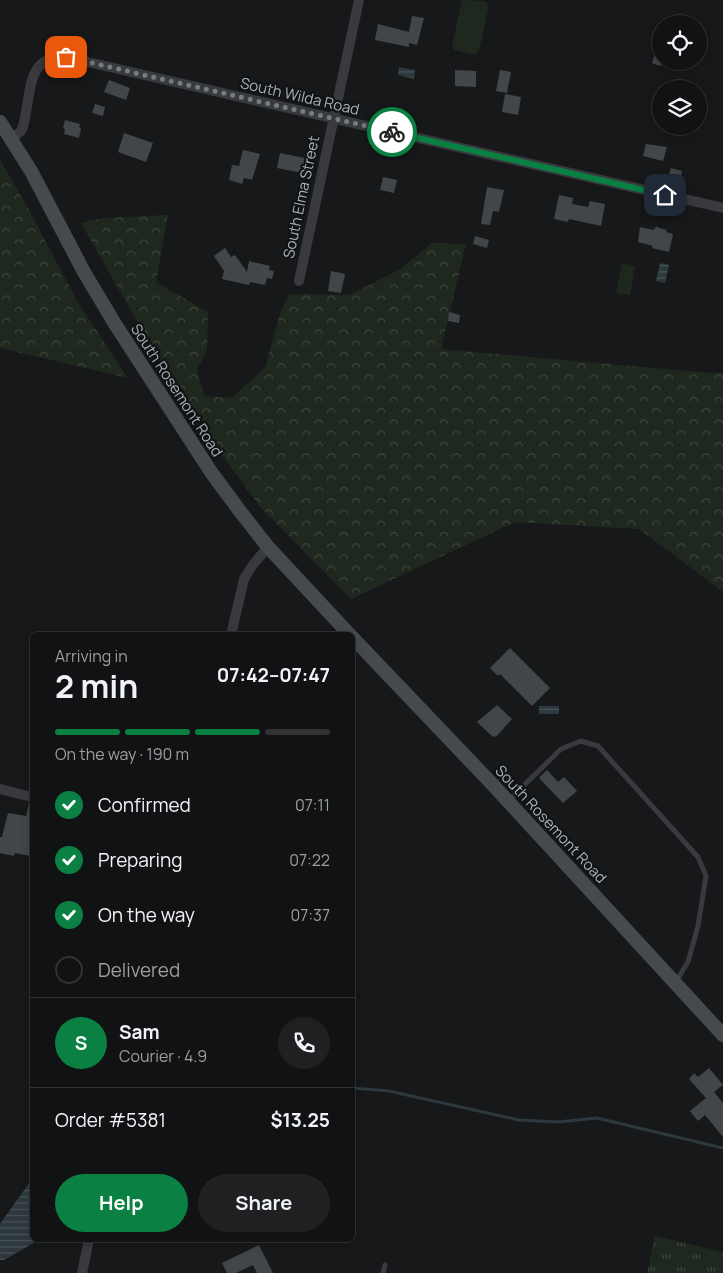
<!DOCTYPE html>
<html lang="en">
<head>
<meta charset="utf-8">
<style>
  body { margin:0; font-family:Manrope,sans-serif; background:#1e2021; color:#f1f3f6; height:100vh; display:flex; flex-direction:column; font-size:19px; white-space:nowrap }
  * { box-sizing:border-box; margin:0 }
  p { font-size:16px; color:#9c9ea0 }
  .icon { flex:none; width:28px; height:28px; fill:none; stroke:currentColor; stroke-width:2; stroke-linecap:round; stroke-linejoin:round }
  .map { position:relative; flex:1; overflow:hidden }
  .sheet { position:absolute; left:30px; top:632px; width:325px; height:610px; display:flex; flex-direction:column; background:#111213; border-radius:8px; box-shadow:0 2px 12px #0003,0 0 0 1px #303233 }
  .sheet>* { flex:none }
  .controls { position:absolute; left:652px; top:15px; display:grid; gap:10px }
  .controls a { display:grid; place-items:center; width:55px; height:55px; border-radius:50%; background:#111213; box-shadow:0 2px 12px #0003,0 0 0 1px #303233; font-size:25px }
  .pin { position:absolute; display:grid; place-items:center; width:42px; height:42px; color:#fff; margin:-21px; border-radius:10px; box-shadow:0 2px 8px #0006 }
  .courier { position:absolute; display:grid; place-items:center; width:50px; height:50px; margin:-25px; border:4px solid #0b8043; border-radius:50%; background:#fff; color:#222; box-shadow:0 1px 6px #0007 }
  .headline em { font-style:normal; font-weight:700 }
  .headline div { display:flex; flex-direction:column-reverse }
  .headline { display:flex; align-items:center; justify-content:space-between; height:85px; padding:0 25px }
  h1 { font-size:32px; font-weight:700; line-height:38px }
  .bar { display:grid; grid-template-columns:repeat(4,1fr); gap:8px 5px; align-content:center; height:60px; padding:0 25px }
  .bar i { height:6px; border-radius:4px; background:#303233 }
  .bar .on { background:#0b8043 }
  .bar p { grid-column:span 4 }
  .line { display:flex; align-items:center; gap:12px; padding:0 25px; border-top:1px solid #303233 }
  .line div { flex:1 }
  .round { display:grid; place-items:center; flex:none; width:52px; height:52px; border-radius:26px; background:#1e2021 }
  ol { padding:0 25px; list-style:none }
  li { display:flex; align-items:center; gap:15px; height:55px }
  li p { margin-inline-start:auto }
  li .icon { padding:5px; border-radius:50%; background:#0b8043; color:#fff; stroke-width:4 }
  li:last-child { color:#9c9ea0 }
  li i { width:28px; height:28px; border:2px solid #303233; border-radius:50% }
  .action { display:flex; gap:10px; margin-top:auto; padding:10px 25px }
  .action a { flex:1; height:58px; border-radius:30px; background:#0b8043; color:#fff; font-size:20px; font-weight:700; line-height:58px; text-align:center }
  .action a+a { background:#1e2021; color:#f1f3f6 }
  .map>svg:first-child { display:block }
</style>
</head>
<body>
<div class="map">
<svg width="723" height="1273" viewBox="0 0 723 1273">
  <defs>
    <pattern id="grass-tufts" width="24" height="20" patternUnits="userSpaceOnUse" patternTransform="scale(1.25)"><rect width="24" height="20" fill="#1f281f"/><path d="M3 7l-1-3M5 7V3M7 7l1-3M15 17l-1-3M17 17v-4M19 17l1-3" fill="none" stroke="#3d453d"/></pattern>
    <pattern id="forest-crowns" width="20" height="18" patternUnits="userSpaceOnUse" patternTransform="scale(1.25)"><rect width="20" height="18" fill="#1f281f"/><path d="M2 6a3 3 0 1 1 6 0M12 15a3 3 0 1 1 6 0" fill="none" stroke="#3d453d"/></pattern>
    <pattern id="water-rules" width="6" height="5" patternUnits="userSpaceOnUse" patternTransform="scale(1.25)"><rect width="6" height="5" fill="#2d393e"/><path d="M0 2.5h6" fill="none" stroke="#495358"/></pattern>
  </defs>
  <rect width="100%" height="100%" fill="#171819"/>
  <!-- grass -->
  <polygon fill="url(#grass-tufts)" points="655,1236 723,1252 723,1273 647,1273"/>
  <!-- forest -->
  <g fill="url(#forest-crowns)">
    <polygon points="0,160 28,208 76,299 128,378 0,348"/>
    <polygon points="168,215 156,282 208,312 207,352 197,369 204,396 231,398 265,368 280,314 289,294 349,295 399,270 432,243 466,244 441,349 711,373 723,372 723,592 639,529 515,522 351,599 261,508 210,439 156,355 81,223 103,218"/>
  </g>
  <!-- park -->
  <g fill="#1f281f">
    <polygon points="462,0 485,1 489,6 479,51 474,55 454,50 452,45"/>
    <polygon points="622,263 635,266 630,295 616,293"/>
  </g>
  <!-- water -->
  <g fill="url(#water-rules)">
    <polygon points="399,67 415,70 414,79 398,75"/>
    <polygon points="660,263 669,265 665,283 656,281"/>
    <rect x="539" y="706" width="20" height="8"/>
    <polygon points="32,1179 32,1240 39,1240 4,1260 0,1260 0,1224"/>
  </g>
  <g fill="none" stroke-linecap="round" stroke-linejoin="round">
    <!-- stream -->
    <polyline stroke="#2d393e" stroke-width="3" points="352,1088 389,1091 519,1120 558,1122 597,1118 723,1148"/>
  </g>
  <!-- building -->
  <g fill="#434649">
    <polygon points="412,16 424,18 417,45 409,43 409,47 375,40 378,24 409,32"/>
    <polygon points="654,56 661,58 661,66 652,63"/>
    <polygon points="455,70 476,71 476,87 455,86"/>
    <polygon points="500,70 511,72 507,93 496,91"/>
    <polygon points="109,80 130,88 126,100 104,92"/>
    <polygon points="505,94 521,97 518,115 502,112"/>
    <polygon points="95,104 105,107 103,116 92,113"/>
    <polygon points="65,120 80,124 79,127 81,128 79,138 64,134 65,129 63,128"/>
    <polygon points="124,133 153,143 146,162 118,152"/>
    <polygon points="646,144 667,147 663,161 643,156"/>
    <polygon points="243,150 260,154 252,180 244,178 242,184 229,180 232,165 239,166"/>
    <polygon points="280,153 310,159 307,174 277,168"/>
    <polygon points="671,168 682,171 680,181 668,178"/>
    <polygon points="383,177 397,180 394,193 380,190"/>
    <polygon points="487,187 504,190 499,212 493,211 490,225 481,224"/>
    <polygon points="559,195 573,198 572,204 588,207 590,201 605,204 601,226 569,219 568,222 554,219"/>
    <polygon points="657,226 659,228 667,230 666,232 673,234 669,252 652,248 653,246 638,242 640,227 653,230"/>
    <polygon points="475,236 489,240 487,248 473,244"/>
    <polygon points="225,248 231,257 235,255 247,272 249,261 270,266 269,270 274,271 272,279 267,278 265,285 250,282 249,285 222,279 224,271 214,256"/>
    <polygon points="331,271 345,274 341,293 328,291"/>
    <polygon points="449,312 460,315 459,323 448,321"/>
    <polygon points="510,648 550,688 532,706 500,674 498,676 490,668"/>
    <polygon points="497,705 512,719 496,737 494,736 493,737 477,722"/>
    <polygon points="547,770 558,782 564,777 577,791 563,803 539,778"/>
    <polygon points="29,803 32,804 32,844 30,856 15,853 14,856 0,853 0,837 2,837 8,813 26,816"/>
    <polygon points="709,1068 723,1085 714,1092 723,1103 723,1137 705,1115 698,1121 690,1111 706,1098 689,1079 694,1073 698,1077"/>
    <polygon points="259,1245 273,1273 257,1273 253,1265 236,1273 227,1273 222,1263"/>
  </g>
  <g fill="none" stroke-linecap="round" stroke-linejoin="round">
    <!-- service -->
    <g stroke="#383a3e" stroke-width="5">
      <polyline points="509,800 561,749 581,741 598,746 698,857 706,876 698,926 688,962 675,983"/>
      <polyline points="383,1273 385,1265"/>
    </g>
    <!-- minor -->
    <g stroke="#383a3e" stroke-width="10">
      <path d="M12,138c3,-2 6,-4 9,-7 3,-5 4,-13 5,-19 5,-27 4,-57 40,-55l657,151"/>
      <polyline points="299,281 359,0"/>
      <polyline points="231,635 244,579 252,566 268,547"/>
      <polyline points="0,789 32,797"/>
      <polyline points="82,1273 89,1240"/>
    </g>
    <!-- secondary -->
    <g stroke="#464a4e" stroke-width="14">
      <polyline points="0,122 31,171 84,272 115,324 211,472 239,510 268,547 350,635"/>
      <polyline points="352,637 494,786 723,1035"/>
    </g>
  </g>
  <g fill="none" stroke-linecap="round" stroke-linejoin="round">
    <!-- done -->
    <polyline stroke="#767b81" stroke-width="5" stroke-dasharray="0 9" points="66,57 392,132"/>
    <!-- route -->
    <polyline stroke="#0b8043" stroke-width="6" points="392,132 665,195"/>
  </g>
  <g text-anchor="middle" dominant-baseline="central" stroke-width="4.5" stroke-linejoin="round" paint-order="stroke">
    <!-- street labels -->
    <g font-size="15" fill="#a9b1b9" stroke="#121314">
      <text transform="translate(300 96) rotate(13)">South Wilda Road</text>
      <text transform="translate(301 197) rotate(-78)">South Elma Street</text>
      <text transform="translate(177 390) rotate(57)">South Rosemont Road</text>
      <text transform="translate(551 824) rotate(47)">South Rosemont Road</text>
    </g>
  </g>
</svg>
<div class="controls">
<a><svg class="icon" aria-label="locate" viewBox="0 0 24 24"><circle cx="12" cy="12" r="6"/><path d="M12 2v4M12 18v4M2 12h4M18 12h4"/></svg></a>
<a><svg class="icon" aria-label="layers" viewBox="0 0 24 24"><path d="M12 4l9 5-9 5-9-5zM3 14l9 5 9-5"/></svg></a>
</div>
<div class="pin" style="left:66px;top:57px;background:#ea580c"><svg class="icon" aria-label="bag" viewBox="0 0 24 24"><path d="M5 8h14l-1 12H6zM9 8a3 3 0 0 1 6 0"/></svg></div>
<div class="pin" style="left:665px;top:195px;background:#1f2937"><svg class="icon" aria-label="home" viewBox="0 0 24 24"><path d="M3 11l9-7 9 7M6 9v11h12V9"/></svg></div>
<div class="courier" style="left:392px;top:132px"><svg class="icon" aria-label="bike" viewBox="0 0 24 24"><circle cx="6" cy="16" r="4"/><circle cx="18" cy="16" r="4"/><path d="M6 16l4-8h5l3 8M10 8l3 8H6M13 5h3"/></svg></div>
<section class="sheet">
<div class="headline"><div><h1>2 min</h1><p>Arriving in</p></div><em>07:42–07:47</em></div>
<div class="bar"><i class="on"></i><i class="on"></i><i class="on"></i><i></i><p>On the way · 190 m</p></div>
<ol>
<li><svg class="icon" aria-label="check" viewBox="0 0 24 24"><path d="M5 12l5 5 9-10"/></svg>Confirmed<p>07:11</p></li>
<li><svg class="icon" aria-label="check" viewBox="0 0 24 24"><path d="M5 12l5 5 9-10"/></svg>Preparing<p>07:22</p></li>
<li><svg class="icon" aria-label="check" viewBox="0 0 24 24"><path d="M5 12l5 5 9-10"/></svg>On the way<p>07:37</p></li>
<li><i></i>Delivered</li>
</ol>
<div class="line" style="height:90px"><b class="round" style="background:#0b8043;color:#fff">S</b><div><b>Sam</b><p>Courier · 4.9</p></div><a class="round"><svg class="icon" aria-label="phone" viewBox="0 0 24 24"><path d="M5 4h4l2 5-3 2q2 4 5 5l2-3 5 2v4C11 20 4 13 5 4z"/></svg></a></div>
<div class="line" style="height:65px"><div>Order #5381</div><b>$13.25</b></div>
<div class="action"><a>Help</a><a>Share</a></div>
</section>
</div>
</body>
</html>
